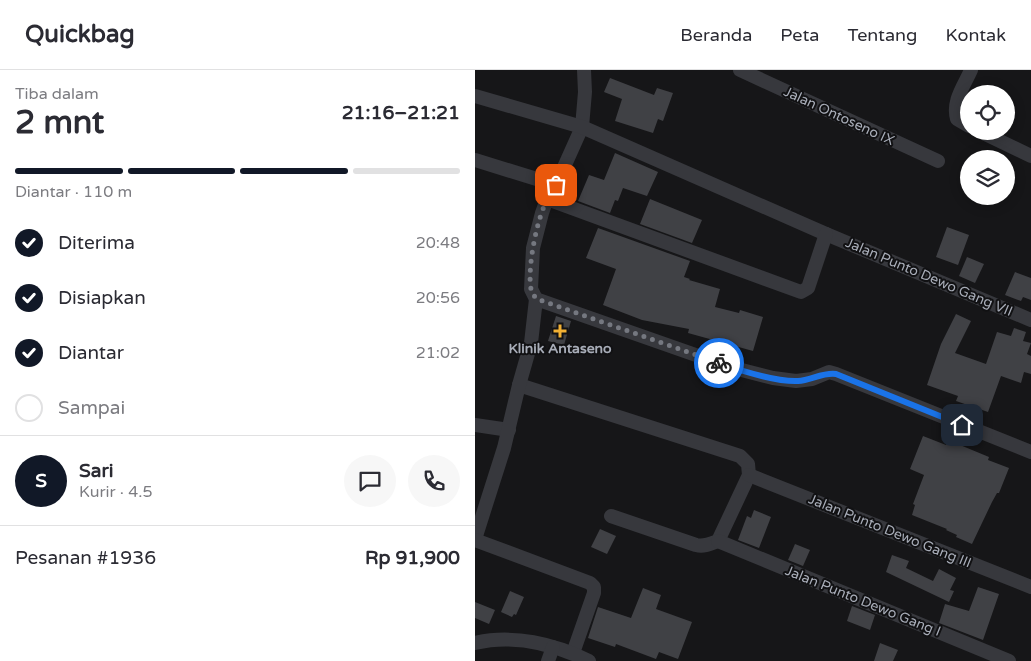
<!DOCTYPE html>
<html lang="id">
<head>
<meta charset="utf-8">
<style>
  body { margin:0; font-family:"Varela Round",sans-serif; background:#f7f7f7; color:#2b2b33; height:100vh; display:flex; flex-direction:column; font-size:19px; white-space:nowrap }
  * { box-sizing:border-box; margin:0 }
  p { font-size:16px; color:#7c7c81 }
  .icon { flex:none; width:28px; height:28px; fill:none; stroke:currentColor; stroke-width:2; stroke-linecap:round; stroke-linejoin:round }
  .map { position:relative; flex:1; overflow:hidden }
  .sheet { display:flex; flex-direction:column; background:#fff; width:475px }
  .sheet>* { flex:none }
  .buttons { position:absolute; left:485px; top:15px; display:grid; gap:10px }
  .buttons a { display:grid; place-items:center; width:55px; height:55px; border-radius:50%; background:#fff; box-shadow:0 2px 12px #0003; font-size:25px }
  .pin { position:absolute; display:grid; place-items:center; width:42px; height:42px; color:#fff; margin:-21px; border-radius:10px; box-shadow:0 2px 8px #0006 }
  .courier { position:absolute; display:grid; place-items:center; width:50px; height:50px; margin:-25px; border:4px solid #1a73e8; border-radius:50%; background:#fff; color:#222; box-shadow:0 1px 6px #0007 }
  .summary em { font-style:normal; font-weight:700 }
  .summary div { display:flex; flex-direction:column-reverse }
  .summary { display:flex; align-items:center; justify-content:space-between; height:85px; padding:0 15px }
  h1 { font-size:32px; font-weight:700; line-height:38px }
  .bar { display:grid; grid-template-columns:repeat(4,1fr); gap:8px 5px; align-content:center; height:60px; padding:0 15px }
  .bar i { height:6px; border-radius:4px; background:#e1e1e2 }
  .bar .current { background:#111827 }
  .bar p { grid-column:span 4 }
  .line { display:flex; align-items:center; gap:12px; padding:0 15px; border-top:1px solid #e1e1e2 }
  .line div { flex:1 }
  .round { display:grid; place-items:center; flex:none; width:52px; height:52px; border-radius:26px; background:#f7f7f7 }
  ol { padding:0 15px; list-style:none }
  li { display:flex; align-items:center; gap:15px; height:55px }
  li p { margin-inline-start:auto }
  li .icon { padding:5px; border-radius:50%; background:#111827; color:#fff; stroke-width:4 }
  li:last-child { color:#7c7c81 }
  li i { width:28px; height:28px; border:2px solid #e1e1e2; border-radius:50% }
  header { display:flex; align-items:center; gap:30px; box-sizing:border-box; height:70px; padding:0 25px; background:#fff; border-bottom:1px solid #e1e1e2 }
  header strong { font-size:24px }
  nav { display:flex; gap:28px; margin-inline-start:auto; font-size:18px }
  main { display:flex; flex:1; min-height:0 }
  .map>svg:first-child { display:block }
</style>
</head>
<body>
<header>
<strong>Quickbag</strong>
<nav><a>Beranda</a><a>Peta</a><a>Tentang</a><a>Kontak</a></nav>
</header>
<main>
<section class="sheet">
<div class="summary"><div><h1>2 mnt</h1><p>Tiba dalam</p></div><em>21:16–21:21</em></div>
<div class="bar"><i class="current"></i><i class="current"></i><i class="current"></i><i></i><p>Diantar · 110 m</p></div>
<ol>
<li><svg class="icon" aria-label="check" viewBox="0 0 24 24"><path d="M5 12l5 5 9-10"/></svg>Diterima<p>20:48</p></li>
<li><svg class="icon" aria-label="check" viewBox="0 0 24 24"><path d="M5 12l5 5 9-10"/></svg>Disiapkan<p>20:56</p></li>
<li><svg class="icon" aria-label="check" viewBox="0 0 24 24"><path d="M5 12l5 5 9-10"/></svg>Diantar<p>21:02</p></li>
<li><i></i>Sampai</li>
</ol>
<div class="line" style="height:90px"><b class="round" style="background:#111827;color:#fff">S</b><div><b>Sari</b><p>Kurir · 4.5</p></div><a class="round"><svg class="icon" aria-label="chat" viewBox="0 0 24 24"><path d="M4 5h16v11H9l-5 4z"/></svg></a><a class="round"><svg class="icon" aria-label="phone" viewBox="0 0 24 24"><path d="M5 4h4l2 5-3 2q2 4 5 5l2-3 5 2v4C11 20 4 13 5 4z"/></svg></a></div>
<div class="line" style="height:65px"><div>Pesanan #1936</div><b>Rp 91,900</b></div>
</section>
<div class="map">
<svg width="556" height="591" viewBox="0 0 556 591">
  <rect width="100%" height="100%" fill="#161618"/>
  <!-- building -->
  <g fill="#404145">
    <polygon points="135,8 179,25 182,18 198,23 188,51 183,49 178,63 140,51 147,29 129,22"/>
    <polygon points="140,83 183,102 172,126 148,118 143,131 140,130 135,143 103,131 114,105 129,110"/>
    <polygon points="175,129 227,150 217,173 165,154"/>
    <polygon points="472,157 494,165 483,195 461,187"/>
    <polygon points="123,158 215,191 209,207 215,209 214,210 245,219 240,237 264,243 265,240 288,247 278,281 213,263 214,259 167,250 128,235 141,199 111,188"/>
    <polygon points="492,187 509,194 500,213 484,206"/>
    <polygon points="540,202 556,208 556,230 548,227 546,231 530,225"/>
    <polygon points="481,244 496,251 480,283 511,294 522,262 536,266 539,258 551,262 548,271 556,273 552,284 556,286 556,304 549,302 546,313 526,306 513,342 481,331 483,326 452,315 466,274"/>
    <polygon points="81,246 96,251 89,275 73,271"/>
    <polygon points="448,366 471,375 473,370 514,387 513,390 534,398 524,423 522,423 517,432 497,474 481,467 482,465 471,460 472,459 437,445 440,435 438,434 449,405 435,399"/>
    <polygon points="279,440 296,447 284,478 263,470 272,446 276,448"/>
    <polygon points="125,459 141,466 132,484 116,477"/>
    <polygon points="320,474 335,480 328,496 313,490"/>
    <polygon points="417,485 434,491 431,498 458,511 464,499 481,508 475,520 479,521 474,532 411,502"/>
    <polygon points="503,517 524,524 508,570 464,553 470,534 494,541"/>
    <polygon points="168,518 186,525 181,539 217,552 203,589 184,582 181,589 141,574 140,577 113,568 123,537 156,548"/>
    <polygon points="35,521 49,527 41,545 39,544 37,547 26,542"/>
    <polygon points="0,532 20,540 14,554 0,548"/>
    <polygon points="377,536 400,545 395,560 372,551"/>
    <polygon points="405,573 423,580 418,591 399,591"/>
  </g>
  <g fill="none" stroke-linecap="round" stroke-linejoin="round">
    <!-- minor -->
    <g stroke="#37383d" stroke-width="14">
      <polyline points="109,0 110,22 107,57 81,115 72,129 67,143 58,178 56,219 61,229 255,297 298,308 321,311 337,309 354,302 361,304 556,382"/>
      <polyline points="265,0 463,91"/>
      <polyline points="0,26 107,57 351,164 556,250"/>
      <path d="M494,56l-12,-7c-5,-18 7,-33 14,-49"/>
      <polyline points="504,61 556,86"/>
      <polyline points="0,90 81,115"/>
      <polyline points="72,129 326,222 333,218 351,164"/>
      <path d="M44,315l221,71 8,8 1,11 -31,66c-8,3 -14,6 -22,4l-85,-29"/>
      <polyline points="0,355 34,360"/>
      <polyline points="274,405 556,517"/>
      <polyline points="0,469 29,378 44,315 56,273 61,229"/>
      <polyline points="0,470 115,513 119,517 119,523 98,583"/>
      <polyline points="243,471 534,591"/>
      <path d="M0,573c38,-9 79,1 114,18"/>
      <polyline points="73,591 78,577"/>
    </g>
  </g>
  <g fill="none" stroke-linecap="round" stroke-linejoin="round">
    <!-- done -->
    <path stroke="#757880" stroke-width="5" stroke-dasharray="0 9" d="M81,115c-3,5 -6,9 -8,13 -11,19 -21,70 -17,91 1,4 3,7 6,10l182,64"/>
    <!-- route -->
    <path stroke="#1a73e8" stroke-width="6" d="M244,293c20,7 58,19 79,18 13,-1 26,-9 38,-7l126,51"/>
  </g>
  <!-- markers -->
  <path fill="#f2b134" stroke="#111113" stroke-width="2" d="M82.5 253.5h5v5h5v5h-5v5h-5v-5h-5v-5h5z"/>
  <g text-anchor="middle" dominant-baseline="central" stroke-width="4" stroke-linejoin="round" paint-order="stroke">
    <!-- street labels -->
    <g font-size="14" fill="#a8adb8" stroke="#111113">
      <text transform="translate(364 46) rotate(25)">Jalan Ontoseno IX</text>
      <text transform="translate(454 207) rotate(23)">Jalan Punto Dewo Gang VII</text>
      <text transform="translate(415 461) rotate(22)">Jalan Punto Dewo Gang III</text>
      <text transform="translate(388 531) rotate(22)">Jalan Punto Dewo Gang I</text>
    </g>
    <!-- poi labels -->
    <g font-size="14" font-weight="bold" fill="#a8adb8" stroke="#111113">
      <text x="85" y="278">Klinik Antaseno</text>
    </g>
  </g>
</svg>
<div class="buttons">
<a><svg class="icon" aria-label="locate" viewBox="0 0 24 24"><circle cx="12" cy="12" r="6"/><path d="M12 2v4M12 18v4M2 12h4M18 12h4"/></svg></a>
<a><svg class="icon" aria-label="layers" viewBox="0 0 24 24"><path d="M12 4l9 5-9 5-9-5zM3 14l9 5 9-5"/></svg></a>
</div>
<div class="pin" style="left:81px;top:115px;background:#ea580c"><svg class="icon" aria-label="bag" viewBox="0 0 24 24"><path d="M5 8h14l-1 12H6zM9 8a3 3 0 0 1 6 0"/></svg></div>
<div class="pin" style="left:487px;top:355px;background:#1f2937"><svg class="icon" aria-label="home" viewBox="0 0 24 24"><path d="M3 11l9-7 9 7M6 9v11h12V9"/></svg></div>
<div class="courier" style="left:244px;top:293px"><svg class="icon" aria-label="bike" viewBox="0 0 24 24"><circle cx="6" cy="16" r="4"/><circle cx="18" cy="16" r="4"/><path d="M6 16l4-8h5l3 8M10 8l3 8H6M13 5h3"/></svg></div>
</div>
</main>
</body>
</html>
